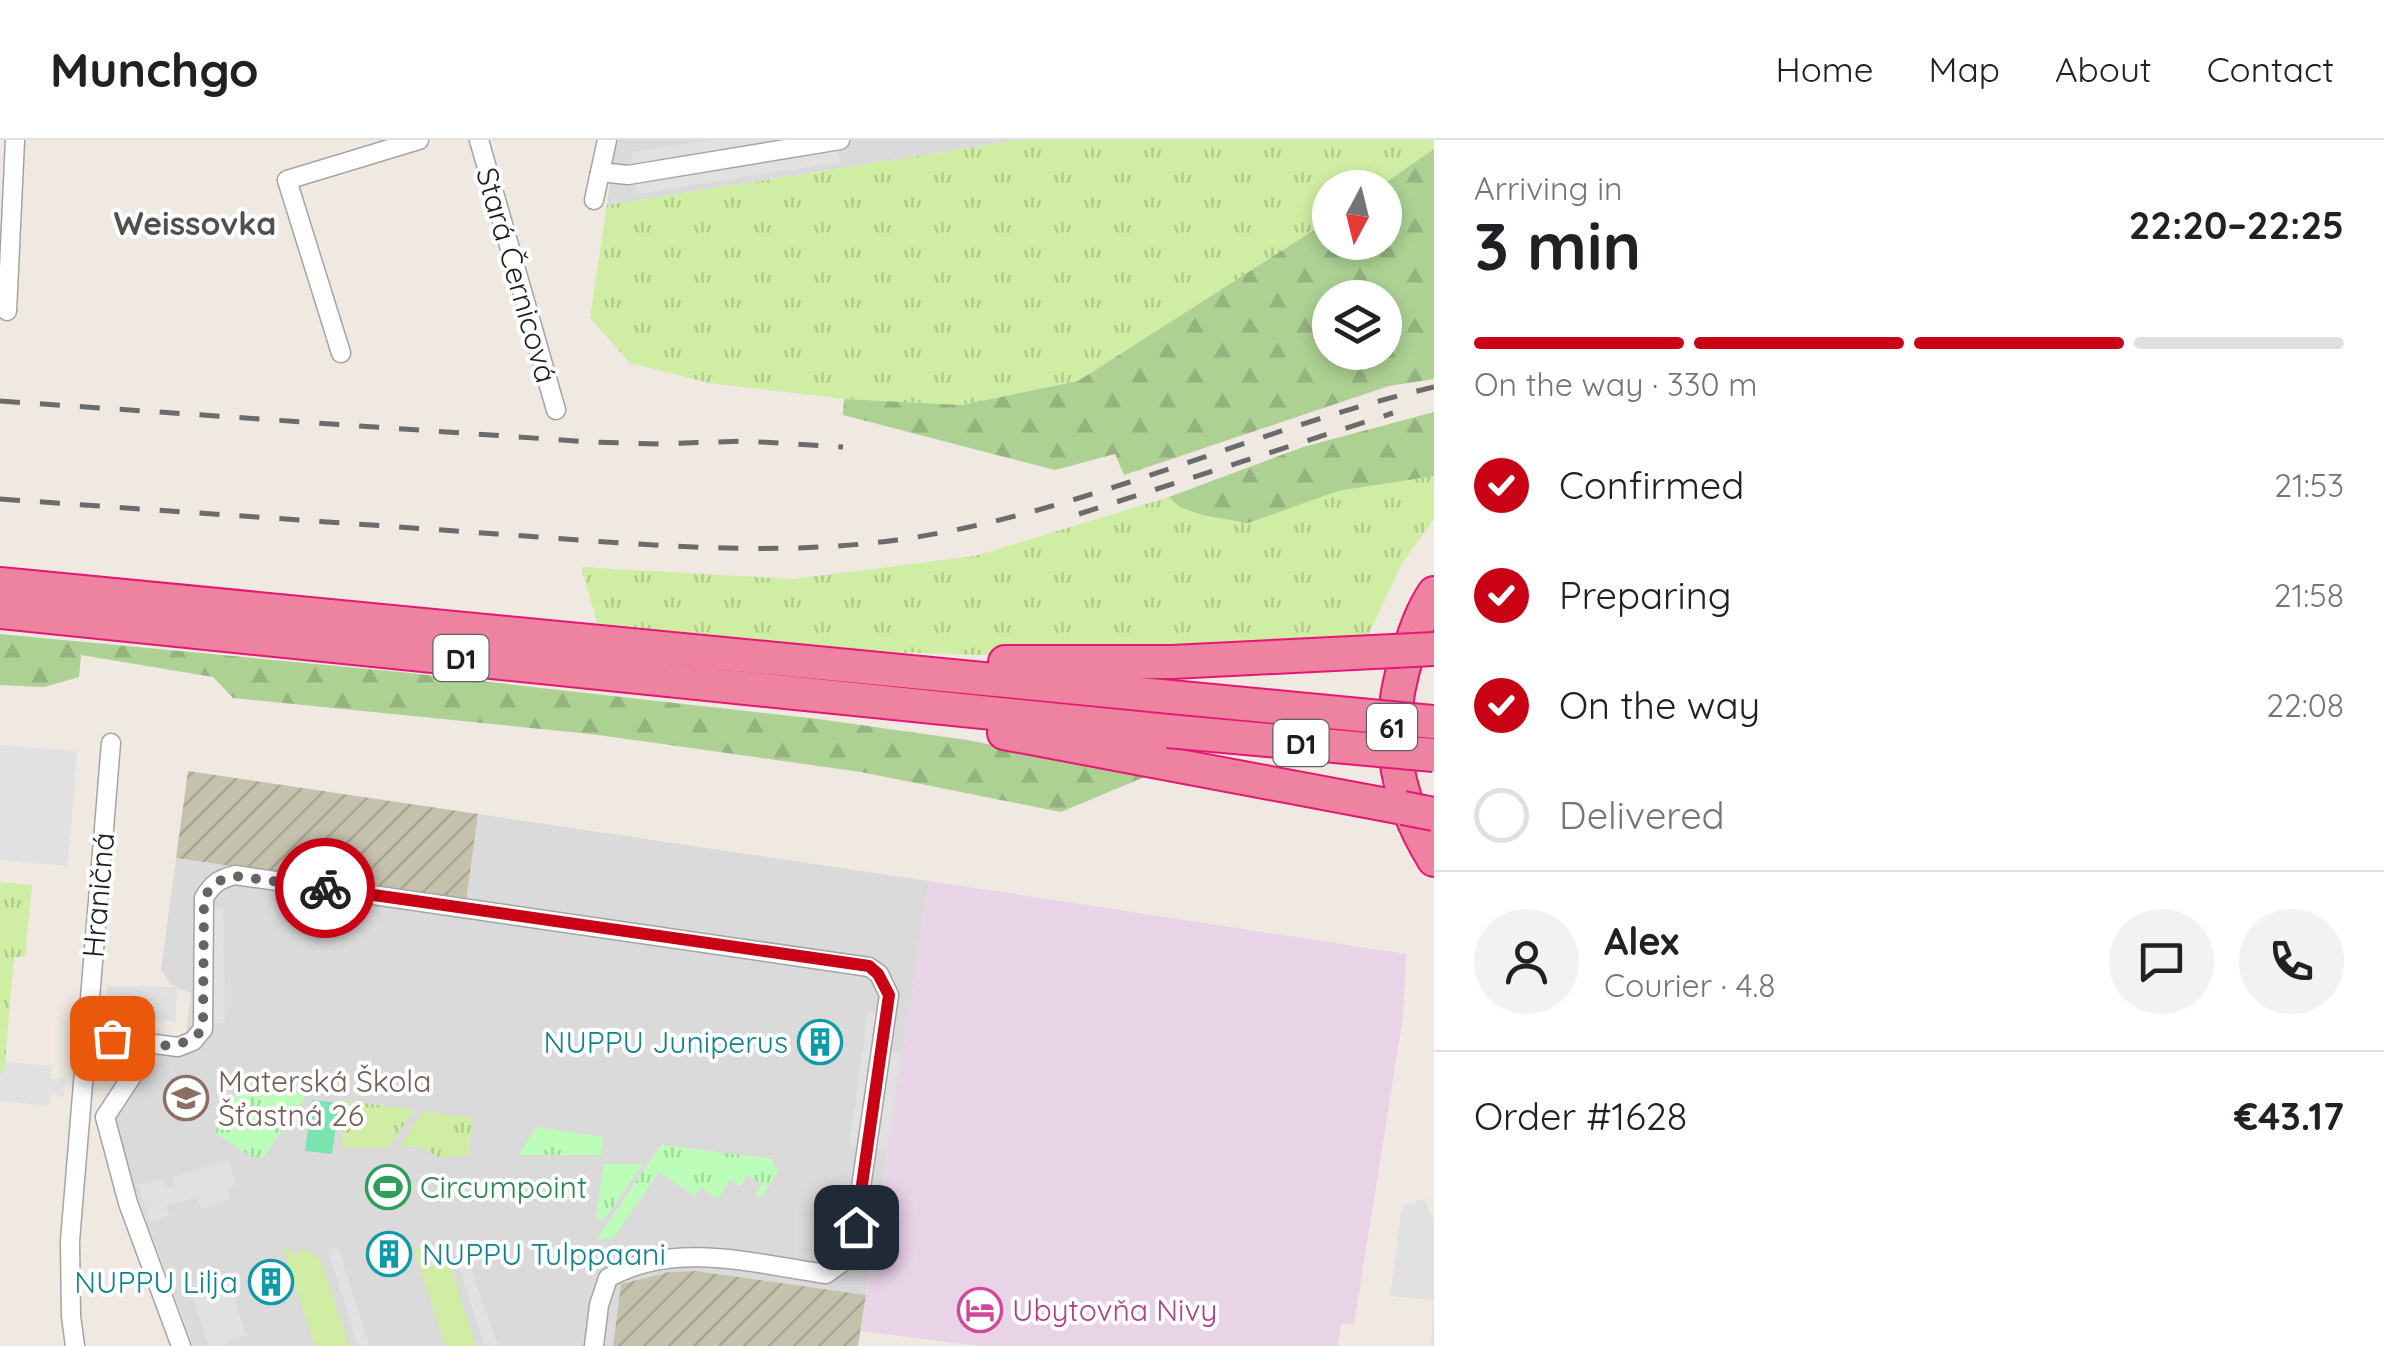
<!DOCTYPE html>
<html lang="en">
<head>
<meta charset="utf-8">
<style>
  body { margin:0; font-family:Quicksand,sans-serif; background:#f2f2f2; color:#202124; height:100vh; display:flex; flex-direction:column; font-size:38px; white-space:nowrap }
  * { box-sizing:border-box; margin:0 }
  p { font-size:32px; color:#757577 }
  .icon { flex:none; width:55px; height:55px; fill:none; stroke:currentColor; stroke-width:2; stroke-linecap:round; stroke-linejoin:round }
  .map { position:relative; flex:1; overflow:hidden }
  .sheet { display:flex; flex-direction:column; background:#fff; width:950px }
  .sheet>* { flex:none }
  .needle { width:65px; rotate:187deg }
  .fabs { position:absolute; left:1312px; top:30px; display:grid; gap:20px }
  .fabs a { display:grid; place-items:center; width:90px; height:90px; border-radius:50%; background:#fff; box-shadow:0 5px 15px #0003; font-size:50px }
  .pin { position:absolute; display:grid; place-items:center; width:85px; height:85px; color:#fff; margin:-42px; border-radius:20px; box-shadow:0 5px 15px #0006 }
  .courier { position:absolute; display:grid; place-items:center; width:100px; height:100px; margin:-50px; border:8px solid #ca0015; border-radius:50%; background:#fff; color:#222; box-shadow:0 2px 12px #0007 }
  .summary em { font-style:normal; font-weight:700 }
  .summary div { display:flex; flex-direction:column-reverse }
  .summary { display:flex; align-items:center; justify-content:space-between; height:170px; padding:0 40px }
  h1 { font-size:65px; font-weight:700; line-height:75px }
  .bar { display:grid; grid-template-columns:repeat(4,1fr); gap:15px 10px; align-content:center; height:120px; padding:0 40px }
  .bar i { height:12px; border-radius:8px; background:#e0e0e0 }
  .bar .on { background:#ca0015 }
  .bar p { grid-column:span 4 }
  .line { display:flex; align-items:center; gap:25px; padding:0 40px; border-top:2px solid #e0e0e0 }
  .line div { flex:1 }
  .round { display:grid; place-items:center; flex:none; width:105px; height:105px; border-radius:52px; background:#f2f2f2 }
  ol { padding:0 40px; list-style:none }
  li { display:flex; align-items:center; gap:30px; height:110px }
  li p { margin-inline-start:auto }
  li .icon { padding:10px; border-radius:50%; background:#ca0015; color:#fff; stroke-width:4 }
  li:last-child { color:#757577 }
  li i { width:55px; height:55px; border:5px solid #e0e0e0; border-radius:50% }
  header { display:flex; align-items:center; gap:60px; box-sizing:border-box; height:140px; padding:0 50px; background:#fff; border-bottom:2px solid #e0e0e0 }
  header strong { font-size:48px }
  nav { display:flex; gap:55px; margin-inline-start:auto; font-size:35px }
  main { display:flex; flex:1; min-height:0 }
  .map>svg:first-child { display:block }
</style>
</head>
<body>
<header>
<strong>Munchgo</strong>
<nav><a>Home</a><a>Map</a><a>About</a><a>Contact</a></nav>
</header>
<main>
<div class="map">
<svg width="1434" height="1206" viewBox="0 0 1434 1206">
  <defs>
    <pattern id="construction-furrows" width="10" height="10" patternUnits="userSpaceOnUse" patternTransform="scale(2.5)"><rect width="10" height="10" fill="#c4c2ad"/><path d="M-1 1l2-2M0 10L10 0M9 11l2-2" fill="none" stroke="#a8a694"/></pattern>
    <pattern id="grass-tufts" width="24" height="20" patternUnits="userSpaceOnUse" patternTransform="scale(2.5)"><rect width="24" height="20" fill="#cfeda3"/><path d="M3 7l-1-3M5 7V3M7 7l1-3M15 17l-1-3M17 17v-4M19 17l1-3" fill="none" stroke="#b1cb8c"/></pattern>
    <pattern id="forest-firs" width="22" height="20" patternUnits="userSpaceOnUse" patternTransform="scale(2.5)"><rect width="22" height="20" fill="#acd193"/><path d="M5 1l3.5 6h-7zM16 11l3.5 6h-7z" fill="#94b37e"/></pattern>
    <pattern id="park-tufts" width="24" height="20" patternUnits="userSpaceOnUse" patternTransform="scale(2.5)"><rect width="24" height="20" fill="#bcfdba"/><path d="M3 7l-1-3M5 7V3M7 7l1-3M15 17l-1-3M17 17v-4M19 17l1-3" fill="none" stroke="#a1d89f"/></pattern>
  </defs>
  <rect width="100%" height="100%" fill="#efe9e2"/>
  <!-- residential -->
  <g fill="#dbdada">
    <polygon points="616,0 1020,0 607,65"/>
    <polygon points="478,674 929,741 866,1155 696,1131 669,1132 621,1144 613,1206 193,1206 133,1044 114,980 123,908 183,914 191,853 171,845 161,830 176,718 465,761"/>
  </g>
  <!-- industrial -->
  <polygon fill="#e9d3e7" points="929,741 1406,814 1403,877 1354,1184 1341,1183 1338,1206 979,1206 861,1191"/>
  <!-- construction -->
  <g fill="url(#construction-furrows)">
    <polygon points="188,631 478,674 466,761 176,718"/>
    <polygon points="696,1131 866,1155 858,1206 613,1206 621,1144 669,1132"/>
  </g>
  <!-- grass -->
  <g fill="url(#grass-tufts)">
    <polygon points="1020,0 1434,0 1434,9 1379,47 1330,48 1330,80 1078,241 962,265 844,259 710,243 630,223 590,178 607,65"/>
    <polygon points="1434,336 1434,379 1402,423 1366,500 1066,518 865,511 598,486 581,427 793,439 975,416 1169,357 1180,367 1248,382 1338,351"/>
    <polygon points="0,742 32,745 25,817 14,817 4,934 0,933"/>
    <polygon points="348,961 414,970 388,1008 341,1007"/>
    <polygon points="423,971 473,978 468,1016 437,1017 422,1007 399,1007"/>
  </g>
  <!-- forest -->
  <g fill="url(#forest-firs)" fill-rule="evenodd">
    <path d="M1434,9v230l-45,7 -265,89 -9,-21 -60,16 -212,-55 1,-16 118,6 116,-24 252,-161v22h55v-54l-6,-1zM1330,158h55v54h-55z"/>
    <polygon points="1434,272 1434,336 1338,351 1248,383 1202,375 1180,367 1169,357 1303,307"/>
    <polygon points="0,494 400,532 818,579 967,600 1149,635 1061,672 861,632 591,594 233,558 213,537 81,515 79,537 44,547 0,545"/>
  </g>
  <!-- park -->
  <g fill="url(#park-tufts)">
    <polygon points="243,944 307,954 263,1018 252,1017 216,993 218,980"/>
    <polygon points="537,987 603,997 601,1015 518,1015"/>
    <polygon points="661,1005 774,1019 773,1026 779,1030 760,1058 755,1055 762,1044 747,1035 740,1046 730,1040 717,1059 701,1047 694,1056 659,1032 613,1098 597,1099"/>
    <polygon points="604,1024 643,1024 603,1081 596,1077"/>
  </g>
  <!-- garden -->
  <g fill="#cfeda3">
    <polygon points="282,1105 298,1116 303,1108 321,1120 349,1206 315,1206"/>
    <polygon points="413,1106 425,1113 431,1107 448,1119 476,1206 445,1206"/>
  </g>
  <!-- pitch -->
  <polygon fill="#79e4b0" points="312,960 339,963 332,1014 305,1011"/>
  <!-- parking -->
  <g fill="#e1e1e1">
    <polygon points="708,0 786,0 633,25 631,12"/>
    <polygon points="838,10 840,22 637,54 635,42"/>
    <polygon points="0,605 77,611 68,726 0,720"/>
    <polygon points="223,767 225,883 212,883 211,768"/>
    <polygon points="107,846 177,847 176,882 117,875 107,868"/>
    <polygon points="868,873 880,874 860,1007 849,1005"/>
    <polygon points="889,912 901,914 887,1011 875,1009"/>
    <polygon points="5,922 52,926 51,939 66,937 64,957 51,953 49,966 0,961 0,933 4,933"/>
    <polygon points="229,1020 236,1045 228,1048 231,1059 201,1069 197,1058 166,1065 169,1076 150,1082 138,1045 163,1039 166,1048 175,1049 173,1037"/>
    <polygon points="1425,1059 1434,1082 1434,1206 1431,1206 1433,1160 1390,1156 1402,1066"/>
    <polygon points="463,1106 498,1206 484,1206 454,1110"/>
    <polygon points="338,1107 369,1205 358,1206 328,1111"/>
    <polygon points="229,1140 246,1195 225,1202 226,1206 209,1206 193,1158 203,1154 202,1148"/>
  </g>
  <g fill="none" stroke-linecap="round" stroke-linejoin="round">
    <defs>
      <g id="minor">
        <polyline points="479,0 556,270"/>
        <polyline points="600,32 628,35 840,0"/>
        <polyline points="594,60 607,0"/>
        <polyline points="7,171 15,0"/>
        <polyline points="341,213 287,40 419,0"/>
        <path d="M87,895l91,12 15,-6 10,-12 1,-131c8,-14 15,-19 31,-23l634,92 10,7 10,21 -38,261 -25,18c-70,-10 -152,-34 -218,4l-9,27 -5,41"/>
        <polyline points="140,902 132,936 105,977 128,1063 181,1206"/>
        <polyline points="75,1206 71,1176 70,1101 111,603"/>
      </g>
      <g id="motorway">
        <polyline points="0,444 1171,557"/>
        <path d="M1434,453c-12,18 -18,36 -25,57 -26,76 -17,142 25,210"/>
        <polyline points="0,472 1168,591"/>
        <polyline points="1005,522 1172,522"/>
        <polyline points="1004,593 1403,668"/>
      </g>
    </defs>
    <!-- minor casing -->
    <use href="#minor" stroke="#a4a4a4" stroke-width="21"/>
    <!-- motorway casing -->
    <use href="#motorway" stroke="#e41772" stroke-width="36"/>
    <!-- minor -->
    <use href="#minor" stroke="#fff" stroke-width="18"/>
    <!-- motorway -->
    <use href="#motorway" stroke="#ed83a1" stroke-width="32"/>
    <!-- rail -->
    <g stroke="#6b6b6b" stroke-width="5" stroke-dasharray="20 20" stroke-linecap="butt">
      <polyline points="0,261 591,302 659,304 744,301 843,307"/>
      <path d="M0,359c166,12 332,23 497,35 132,9 268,24 400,6 186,-26 356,-111 537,-153"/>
      <polyline points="1079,374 1393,273"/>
    </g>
    <defs>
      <g id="motorway-bridge">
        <polyline points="1172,522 1434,509"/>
        <polyline points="1171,557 1434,582"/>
        <polyline points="1168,591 1434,615"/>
        <polyline points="1403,668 1434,674"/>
      </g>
    </defs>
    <!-- motorway-bridge casing -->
    <use href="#motorway-bridge" stroke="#e41772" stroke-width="36" stroke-linecap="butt"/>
    <!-- motorway-bridge -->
    <use href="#motorway-bridge" stroke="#ed83a1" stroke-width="32"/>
  </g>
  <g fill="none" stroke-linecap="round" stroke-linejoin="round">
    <!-- done -->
    <path stroke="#666462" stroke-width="10" stroke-dasharray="0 18" d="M112,898c32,5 67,18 91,-9l1,-131c8,-14 15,-19 31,-22l90,12"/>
    <!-- route -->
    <polyline stroke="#ca0015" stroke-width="12" points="325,748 869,826 878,834 889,855 856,1087"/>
  </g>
  <!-- icons -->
  <defs>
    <symbol id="building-ring" viewBox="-11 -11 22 22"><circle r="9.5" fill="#fff" stroke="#0f9aa8" stroke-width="1.5"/><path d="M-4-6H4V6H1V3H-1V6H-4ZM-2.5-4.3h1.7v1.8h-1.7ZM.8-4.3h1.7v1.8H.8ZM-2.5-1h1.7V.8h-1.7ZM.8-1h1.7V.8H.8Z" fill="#0f9aa8"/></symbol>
    <symbol id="school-ring" viewBox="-11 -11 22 22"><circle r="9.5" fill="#fff" stroke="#8d6e63" stroke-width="1.5"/><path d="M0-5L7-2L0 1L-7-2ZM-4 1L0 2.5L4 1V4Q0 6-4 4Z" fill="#8d6e63"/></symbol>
    <symbol id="stadium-ring" viewBox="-11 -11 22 22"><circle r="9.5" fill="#fff" stroke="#2e9e5b" stroke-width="1.5"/><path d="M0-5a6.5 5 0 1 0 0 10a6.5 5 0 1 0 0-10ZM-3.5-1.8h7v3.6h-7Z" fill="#2e9e5b"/></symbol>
    <symbol id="hotel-ring" viewBox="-11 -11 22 22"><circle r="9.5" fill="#fff" stroke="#d1479c" stroke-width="1.5"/><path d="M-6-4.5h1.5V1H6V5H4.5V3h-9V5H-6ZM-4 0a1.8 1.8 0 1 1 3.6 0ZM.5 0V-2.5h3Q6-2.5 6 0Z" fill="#d1479c"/></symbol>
  </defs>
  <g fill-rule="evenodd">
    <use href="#building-ring" x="795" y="877" width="50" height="50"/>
    <use href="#school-ring" x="161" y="933" width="50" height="50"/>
    <use href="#stadium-ring" x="363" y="1022" width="50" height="50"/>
    <use href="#building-ring" x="364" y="1089" width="50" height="50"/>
    <use href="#building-ring" x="246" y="1117" width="50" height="50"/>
    <use href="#hotel-ring" x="955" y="1145" width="50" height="50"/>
  </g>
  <g text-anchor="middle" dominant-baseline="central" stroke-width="8" stroke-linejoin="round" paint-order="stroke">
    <!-- shield labels -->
    <g fill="#fff" stroke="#616161" stroke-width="2.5">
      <rect x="433.5" y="495" width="55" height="46" rx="8"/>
      <rect x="1367" y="564" width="50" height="46" rx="8"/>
      <rect x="1273.5" y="580" width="55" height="46" rx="8"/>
    </g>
    <g font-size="28" font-weight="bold" fill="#1d1d1d">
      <text x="461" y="518">D1</text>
      <text x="1392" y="587">61</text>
      <text x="1301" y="603">D1</text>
    </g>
    <!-- street labels -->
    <g font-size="30" fill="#1d1d1d" stroke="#fff">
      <text transform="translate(517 135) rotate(74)">Stará Černicová</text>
      <text transform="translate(98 755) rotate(-85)">Hraničná</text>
    </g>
    <!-- culture labels -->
    <g font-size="30" fill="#0d838f" stroke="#fff" text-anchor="end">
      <text x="788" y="902">NUPPU Juniperus</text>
      <text x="422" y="1114" text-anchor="start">NUPPU Tulppaani</text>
      <text x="238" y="1142">NUPPU Lilja</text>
    </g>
    <!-- education labels -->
    <g font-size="30" fill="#785e54" stroke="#fff" text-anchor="start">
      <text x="218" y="941">Materská Škola<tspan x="218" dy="34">Šťastná 26</tspan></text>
    </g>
    <!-- leisure labels -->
    <g font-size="30" fill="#27864d" stroke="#fff" text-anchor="start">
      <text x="420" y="1047">Circumpoint</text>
    </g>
    <!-- hotel labels -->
    <g font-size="30" fill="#b23c85" stroke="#fff" text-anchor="start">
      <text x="1012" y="1170">Ubytovňa Nivy</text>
    </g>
    <!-- neighbourhood labels -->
    <g font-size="32" font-weight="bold" fill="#505050" stroke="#fff">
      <text x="195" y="83">Weissovka</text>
    </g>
  </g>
</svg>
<div class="fabs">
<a><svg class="needle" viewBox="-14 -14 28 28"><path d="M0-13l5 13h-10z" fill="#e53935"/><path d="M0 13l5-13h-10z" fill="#757577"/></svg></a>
<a><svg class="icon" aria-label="layers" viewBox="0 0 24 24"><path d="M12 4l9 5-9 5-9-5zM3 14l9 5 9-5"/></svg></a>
</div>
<div class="pin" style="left:112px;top:898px;background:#ea580c"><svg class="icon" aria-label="bag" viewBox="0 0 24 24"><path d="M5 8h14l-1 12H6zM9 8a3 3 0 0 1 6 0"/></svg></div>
<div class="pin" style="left:856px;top:1087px;background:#1f2937"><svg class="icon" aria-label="home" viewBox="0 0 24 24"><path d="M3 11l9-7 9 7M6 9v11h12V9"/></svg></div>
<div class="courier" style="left:325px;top:748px"><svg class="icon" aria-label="bike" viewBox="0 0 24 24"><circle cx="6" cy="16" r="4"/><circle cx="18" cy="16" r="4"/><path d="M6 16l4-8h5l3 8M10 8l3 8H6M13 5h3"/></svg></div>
</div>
<section class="sheet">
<div class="summary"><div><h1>3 min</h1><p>Arriving in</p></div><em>22:20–22:25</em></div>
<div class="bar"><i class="on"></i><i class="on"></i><i class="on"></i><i></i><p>On the way · 330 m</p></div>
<ol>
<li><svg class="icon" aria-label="check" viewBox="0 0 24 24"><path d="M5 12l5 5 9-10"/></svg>Confirmed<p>21:53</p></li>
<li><svg class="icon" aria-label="check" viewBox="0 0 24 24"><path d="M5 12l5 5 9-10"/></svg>Preparing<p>21:58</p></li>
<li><svg class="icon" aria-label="check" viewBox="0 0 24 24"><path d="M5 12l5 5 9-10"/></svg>On the way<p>22:08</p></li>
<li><i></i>Delivered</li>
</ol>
<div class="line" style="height:180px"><a class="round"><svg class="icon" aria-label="person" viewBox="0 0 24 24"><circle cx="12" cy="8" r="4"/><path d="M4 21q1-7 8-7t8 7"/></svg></a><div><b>Alex</b><p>Courier · 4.8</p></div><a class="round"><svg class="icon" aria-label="chat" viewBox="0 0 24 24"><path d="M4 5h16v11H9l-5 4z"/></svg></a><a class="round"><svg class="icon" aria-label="phone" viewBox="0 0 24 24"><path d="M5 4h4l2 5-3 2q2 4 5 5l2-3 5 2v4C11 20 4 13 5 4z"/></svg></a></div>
<div class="line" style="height:130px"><div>Order #1628</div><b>€43.17</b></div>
</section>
</main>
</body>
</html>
